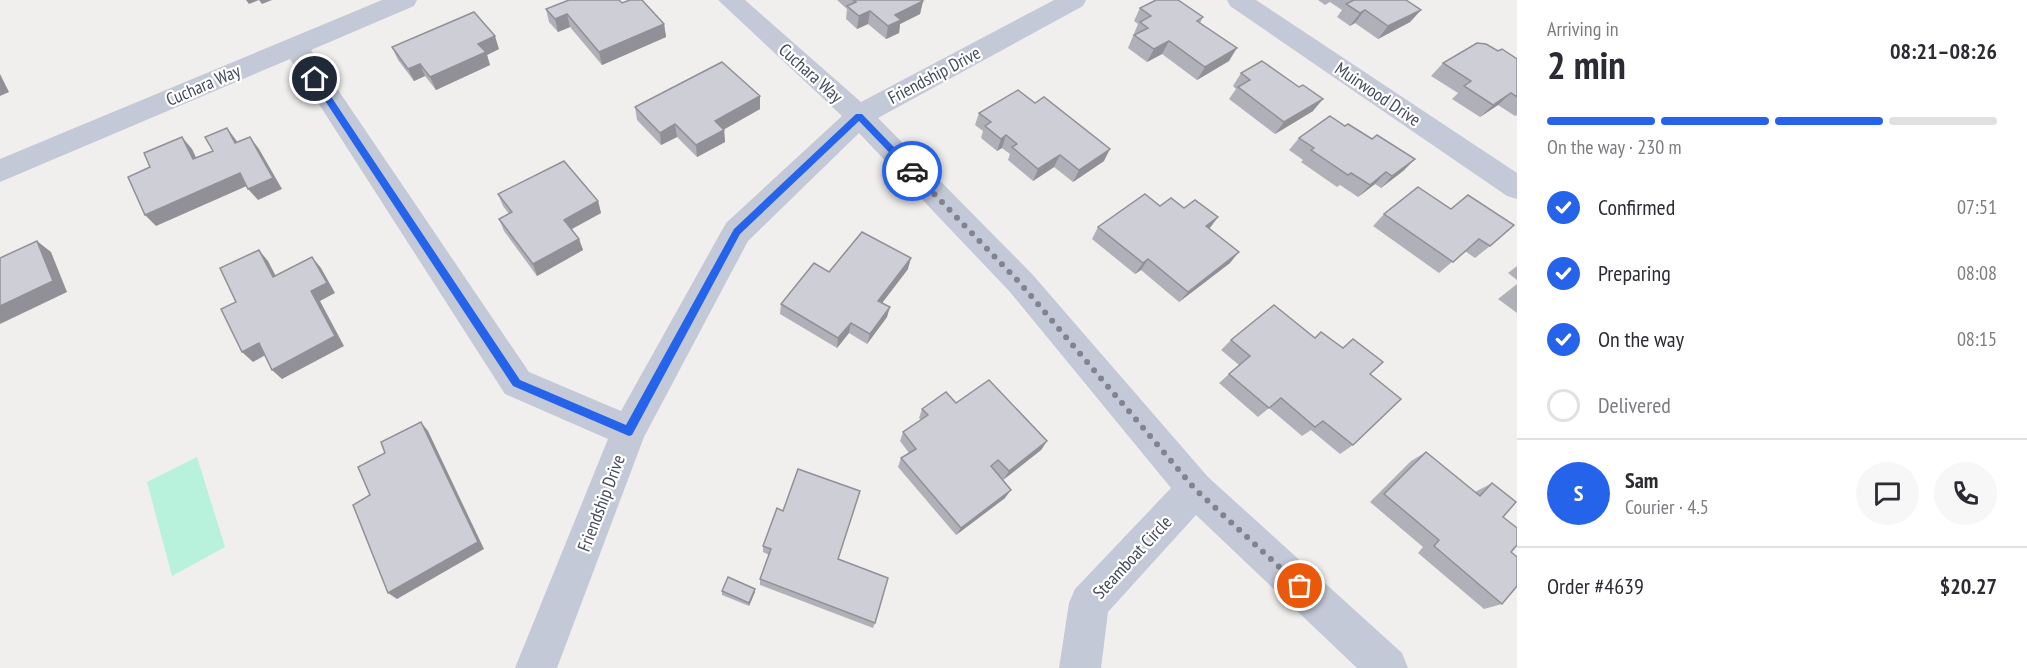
<!DOCTYPE html>
<html lang="en">
<head>
<meta charset="utf-8">
<style>
  body { margin:0; font-family:"PT Sans Narrow",sans-serif; background:#f7f7f7; color:#2b2b33; height:100vh; display:flex; flex-direction:column; font-size:22px; white-space:nowrap }
  * { box-sizing:border-box; margin:0 }
  p { font-size:20px; color:#7c7c81 }
  .icon { flex:none; width:33px; height:33px; fill:none; stroke:currentColor; stroke-width:2; stroke-linecap:round; stroke-linejoin:round }
  .map { position:relative; flex:1; overflow:hidden }
  .drawer { display:flex; flex-direction:column; background:#fff; width:510px }
  .drawer>* { flex:none }
  .pin { position:absolute; display:grid; place-items:center; width:51px; height:51px; color:#fff; margin:-26px; border:3px solid #fff; border-radius:50%; box-shadow:0 2px 6px #0007 }
  .courier { position:absolute; display:grid; place-items:center; width:60px; height:60px; margin:-30px; border:4px solid #2563eb; border-radius:50%; background:#fff; color:#222; box-shadow:0 2px 8px #0007 }
  .overview em { font-style:normal; font-weight:600 }
  .overview div { display:flex; flex-direction:column-reverse }
  .overview { display:flex; align-items:center; justify-content:space-between; height:102px; padding:0 30px }
  h1 { font-size:39px; font-weight:600; line-height:45px }
  .bar { display:grid; grid-template-columns:repeat(4,1fr); gap:9px 6px; align-content:center; height:72px; padding:0 30px }
  .bar i { height:8px; border-radius:4px; background:#e1e1e2 }
  .bar .active { background:#2563eb }
  .bar p { grid-column:span 4 }
  .line { display:flex; align-items:center; gap:15px; padding:0 30px; border-top:2px solid #e1e1e2 }
  .line div { flex:1 }
  .round { display:grid; place-items:center; flex:none; width:63px; height:63px; border-radius:32px; background:#f7f7f7 }
  ol { padding:0 30px; list-style:none }
  li { display:flex; align-items:center; gap:18px; height:66px }
  li p { margin-inline-start:auto }
  li .icon { padding:6px; border-radius:50%; background:#2563eb; color:#fff; stroke-width:4 }
  li:last-child { color:#7c7c81 }
  li i { width:33px; height:33px; border:3px solid #e1e1e2; border-radius:50% }
  main { display:flex; flex:1; min-height:0 }
  .map>svg:first-child { display:block }
</style>
</head>
<body>
<main>
<div class="map">
<svg width="1517" height="668" viewBox="0 0 1517 668">
  <rect width="100%" height="100%" fill="#f1eeee"/>
  <!-- green -->
  <polygon fill="#b8f2dd" points="197,457 225,547 172,576 147,482"/>
  <g fill="none" stroke-linecap="round" stroke-linejoin="round">
    <!-- minor -->
    <g fill="#c3c9d6" fill-rule="evenodd">
      <polygon points="382,0 417,0 414,6 311,50 529,372 621,411 726,223 842,116 718,0 745,0 861,102 1054,0 1086,0 1083,6 878,118 1032,274 1208,477 1402,653 1408,668 1357,668 1196,515 1108,612 1101,668 1059,668 1069,603 1075,589 1171,488 1010,292 859,133 748,241 644,437 557,668 515,668 608,439 505,394 290,59 0,182 0,159"/>
      <polygon points="1227,0 1256,0 1517,173 1517,199 1507,196 1230,6"/>
    </g>
  </g>
  <!-- wall -->
  <g fill="#b0b1b8">
    <polygon points="837,0 921,0 923,1 920,14 900,24 899,33 886,39 868,24 857,29 846,19 847,9"/>
    <polygon points="1318,0 1406,0 1421,10 1410,22 1378,39 1355,23 1350,26 1337,17 1342,10 1330,2 1325,5"/>
    <polygon points="622,3 664,24 666,37 602,65 570,27 558,32 549,22 546,9"/>
    <polygon points="1140,8 1203,17 1200,23 1229,61 1197,80 1162,54 1147,62 1128,48 1138,24 1134,21"/>
    <polygon points="392,47 499,49 487,55 490,65 436,90 425,76 414,81 398,60"/>
    <polygon points="1517,59 1517,115 1515,116 1498,105 1480,117 1452,99 1458,93 1431,76 1443,63"/>
    <polygon points="1241,73 1313,111 1275,134 1229,99 1236,89 1233,86"/>
    <polygon points="760,96 760,109 724,129 725,142 697,157 677,137 661,145 637,120 635,107"/>
    <polygon points="979,113 1104,161 1073,182 1054,167 1033,181 1008,160 1010,154 1002,148 997,151 981,138 983,131 975,125"/>
    <polygon points="1345,126 1372,139 1415,159 1403,171 1381,188 1375,184 1358,197 1340,185 1337,187 1301,162 1303,160 1289,150 1299,138"/>
    <polygon points="1418,187 1490,246 1475,258 1465,251 1439,273 1373,226 1384,214"/>
    <polygon points="498,194 598,201 601,213 572,229 579,239 583,250 537,276 504,231 499,219 509,214 503,206"/>
    <polygon points="1160,206 1184,208 1218,217 1209,229 1230,263 1179,302 1141,270 1135,274 1092,239 1098,227"/>
    <polygon points="1517,266 1517,280 1508,273"/>
    <polygon points="908,269 882,303 887,317 867,344 849,333 837,348 780,314 781,304 829,272"/>
    <polygon points="1517,284 1517,313 1498,299"/>
    <polygon points="1315,338 1342,348 1353,339 1370,374 1353,445 1340,454 1311,430 1302,436 1269,408 1258,417 1219,383 1239,365 1221,350 1231,340"/>
    <polygon points="956,403 1047,441 1041,450 1003,480 994,470 1005,498 956,535 898,467 901,458 909,453 900,441 903,432 921,420 919,418 922,409"/>
    <polygon points="1426,452 1475,492 1492,483 1503,517 1511,552 1502,604 1484,609 1418,553 1423,547 1370,502 1411,461"/>
    <polygon points="763,546 838,559 875,623 873,628 760,585 760,579 769,555 763,552"/>
    <polygon points="722,591 755,592 749,606 722,595"/>
  </g>
  <!-- shaded-wall -->
  <g fill="#909096">
    <polygon points="246,0 259,0 249,4"/>
    <polygon points="259,0 272,0 262,4"/>
    <polygon points="923,1 920,14 900,24 899,33 886,39 888,26 895,15"/>
    <polygon points="1365,10 1355,23 1350,26 1360,13"/>
    <polygon points="1421,10 1410,22 1378,39 1388,26"/>
    <polygon points="870,11 868,24 857,29 859,16"/>
    <polygon points="567,14 570,27 558,32 555,19"/>
    <polygon points="664,24 666,37 602,65 599,52"/>
    <polygon points="495,36 499,49 487,55 490,65 436,90 430,77 478,44"/>
    <polygon points="1169,41 1162,54 1147,62 1154,49"/>
    <polygon points="1237,48 1229,61 1197,80 1205,67"/>
    <polygon points="420,64 425,76 414,81 408,69"/>
    <polygon points="0,74 9,92 0,96"/>
    <polygon points="1511,93 1498,105 1480,117 1493,105"/>
    <polygon points="760,96 760,109 716,134 715,121"/>
    <polygon points="1323,99 1313,111 1275,134 1284,122"/>
    <polygon points="675,124 677,137 661,145 660,133"/>
    <polygon points="227,128 236,140 244,155 235,143"/>
    <polygon points="724,130 725,142 697,157 696,145"/>
    <polygon points="1006,135 1002,148 997,151 1001,139"/>
    <polygon points="182,137 192,149 203,172 193,159"/>
    <polygon points="250,137 259,149 282,189 258,200 248,189"/>
    <polygon points="1110,149 1104,161 1073,182 1079,170"/>
    <polygon points="1060,155 1054,167 1033,181 1038,169"/>
    <polygon points="1415,159 1403,171 1381,188 1392,176"/>
    <polygon points="1386,172 1375,184 1358,197 1370,185"/>
    <polygon points="240,173 249,185 156,226 145,215"/>
    <polygon points="598,201 601,213 568,231 564,220"/>
    <polygon points="1218,217 1209,229 1206,226"/>
    <polygon points="579,239 583,250 537,276 533,264"/>
    <polygon points="37,241 51,252 67,292 0,324 0,306"/>
    <polygon points="259,250 268,261 282,288 273,277"/>
    <polygon points="1239,252 1230,263 1179,302 1188,292"/>
    <polygon points="312,257 321,268 335,293 320,301 344,346 282,379 272,370 311,291"/>
    <polygon points="911,258 908,269 876,311 878,301"/>
    <polygon points="1148,259 1141,270 1135,274 1143,263"/>
    <polygon points="890,307 887,317 867,344 870,334"/>
    <polygon points="851,323 849,333 837,348 838,338"/>
    <polygon points="259,343 269,353 253,362 242,352"/>
    <polygon points="421,422 428,431 484,549 397,599 388,593"/>
    <polygon points="1047,441 1041,450 1003,480 1009,471"/>
    <polygon points="1011,490 1005,498 956,535 961,528"/>
    <polygon points="755,589 755,592 749,606 749,603"/>
  </g>
  <!-- building -->
  <g fill="#cdced6" stroke="#909096" stroke-width="1.5">
    <polygon points="569,0 619,0 622,3 630,0 642,0 664,24 599,52 567,14 555,19 546,9"/>
    <polygon points="853,0 921,0 923,1 895,15 901,20 888,26 870,11 859,16 847,6 856,2"/>
    <polygon points="1156,0 1178,0 1203,17 1197,21 1237,48 1205,67 1169,41 1154,49 1134,35 1148,28 1140,22 1151,16 1140,8"/>
    <polygon points="1354,0 1406,0 1421,10 1388,26 1365,10 1360,13 1346,4"/>
    <polygon points="474,12 495,36 478,44 486,52 430,77 420,64 408,69 392,47"/>
    <polygon points="1477,43 1486,44 1498,51 1502,49 1517,59 1517,97 1511,93 1493,105 1464,86 1471,81 1443,63"/>
    <polygon points="1262,61 1299,87 1303,85 1323,99 1284,122 1238,87 1250,80 1241,73"/>
    <polygon points="722,62 760,96 715,121 724,130 696,145 675,124 660,133 635,107"/>
    <polygon points="1018,90 1035,103 1044,97 1110,149 1079,170 1060,155 1038,169 1012,147 1017,144 1006,135 1001,139 985,126 991,122 979,113"/>
    <polygon points="1330,116 1345,126 1348,124 1372,139 1377,135 1415,159 1392,176 1386,172 1370,185 1351,173 1348,175 1311,150 1314,148 1299,138"/>
    <polygon points="227,128 235,143 250,137 273,178 248,189 240,173 145,215 128,177 150,167 144,153 182,137 193,159 213,151 205,137"/>
    <polygon points="564,161 598,201 564,220 579,239 533,264 499,219 512,212 498,194"/>
    <polygon points="1418,187 1451,209 1468,195 1514,225 1490,246 1479,239 1453,262 1384,214"/>
    <polygon points="1145,194 1160,206 1171,198 1184,208 1195,200 1218,217 1206,226 1239,252 1188,292 1148,259 1143,263 1098,227"/>
    <polygon points="862,232 911,258 878,301 890,307 870,334 851,323 838,338 781,304 814,263 829,272"/>
    <polygon points="37,241 53,281 0,306 0,258"/>
    <polygon points="259,250 273,277 312,257 327,283 311,291 335,336 272,370 259,343 242,352 221,309 236,302 220,268"/>
    <polygon points="1274,305 1315,338 1321,332 1343,348 1353,339 1383,362 1370,374 1401,399 1353,445 1323,421 1315,427 1281,398 1269,408 1229,374 1250,356 1231,340"/>
    <polygon points="989,380 1047,441 1009,471 998,460 991,466 1011,490 961,528 901,458 916,449 903,432 928,415 922,409 946,392 956,403"/>
    <polygon points="421,422 478,542 388,593 353,505 370,495 358,467 385,453 381,442"/>
    <polygon points="1426,452 1480,496 1492,483 1516,502 1503,517 1517,528 1517,545 1511,552 1517,557 1517,586 1502,604 1434,546 1439,540 1384,494"/>
    <polygon points="798,469 860,491 838,559 888,578 875,623 760,579 771,549 763,546 777,508 783,511"/>
    <polygon points="728,577 755,589 749,603 722,591"/>
  </g>
  <!-- route -->
  <polygon fill="#2563eb" points="315,76 318,77 520,380 626,425 734,229 856,114 862,114 917,171 915,173 909,173 859,121 740,234 632,435 629,436 513,386 312,81 311,79"/>
  <g fill="none" stroke-linecap="round" stroke-linejoin="round">
    <!-- done -->
    <polyline stroke="#818490" stroke-width="6" stroke-dasharray="0 10.8" points="912,171 1020,283 1195,489 1300,586"/>
  </g>
  <g text-anchor="middle" dominant-baseline="central" stroke-width="4.5" stroke-linejoin="round" paint-order="stroke">
    <!-- street labels -->
    <g font-size="18" fill="#454b5d" stroke="#fff">
      <text transform="translate(811 73) rotate(42)">Cuchara Way</text>
      <text transform="translate(934 75) rotate(-28)">Friendship Drive</text>
      <text transform="translate(203 85) rotate(-23)">Cuchara Way</text>
      <text transform="translate(1378 94) rotate(34)">Muirwood Drive</text>
      <text transform="translate(601 503) rotate(-69)">Friendship Drive</text>
      <text transform="translate(1132 557) rotate(-47)">Steamboat Circle</text>
    </g>
  </g>
</svg>
<div class="pin" style="left:1300px;top:586px;background:#ea580c"><svg class="icon" aria-label="bag" viewBox="0 0 24 24"><path d="M5 8h14l-1 12H6zM9 8a3 3 0 0 1 6 0"/></svg></div>
<div class="pin" style="left:315px;top:79px;background:#1f2937"><svg class="icon" aria-label="home" viewBox="0 0 24 24"><path d="M3 11l9-7 9 7M6 9v11h12V9"/></svg></div>
<div class="courier" style="left:912px;top:171px"><svg class="icon" aria-label="car" viewBox="0 0 24 24"><path d="M5 17H2v-5l4-1 3-4h7l3 4 3 1v5h-3M9 17h6M6 11h13"/><circle cx="7" cy="17" r="2"/><circle cx="17" cy="17" r="2"/></svg></div>
</div>
<section class="drawer">
<div class="overview"><div><h1>2 min</h1><p>Arriving in</p></div><em>08:21–08:26</em></div>
<div class="bar"><i class="active"></i><i class="active"></i><i class="active"></i><i></i><p>On the way · 230 m</p></div>
<ol>
<li><svg class="icon" aria-label="check" viewBox="0 0 24 24"><path d="M5 12l5 5 9-10"/></svg>Confirmed<p>07:51</p></li>
<li><svg class="icon" aria-label="check" viewBox="0 0 24 24"><path d="M5 12l5 5 9-10"/></svg>Preparing<p>08:08</p></li>
<li><svg class="icon" aria-label="check" viewBox="0 0 24 24"><path d="M5 12l5 5 9-10"/></svg>On the way<p>08:15</p></li>
<li><i></i>Delivered</li>
</ol>
<div class="line" style="height:108px"><b class="round" style="background:#2563eb;color:#fff">S</b><div><b>Sam</b><p>Courier · 4.5</p></div><a class="round"><svg class="icon" aria-label="chat" viewBox="0 0 24 24"><path d="M4 5h16v11H9l-5 4z"/></svg></a><a class="round"><svg class="icon" aria-label="phone" viewBox="0 0 24 24"><path d="M5 4h4l2 5-3 2q2 4 5 5l2-3 5 2v4C11 20 4 13 5 4z"/></svg></a></div>
<div class="line" style="height:78px"><div>Order #4639</div><b>$20.27</b></div>
</section>
</main>
</body>
</html>
